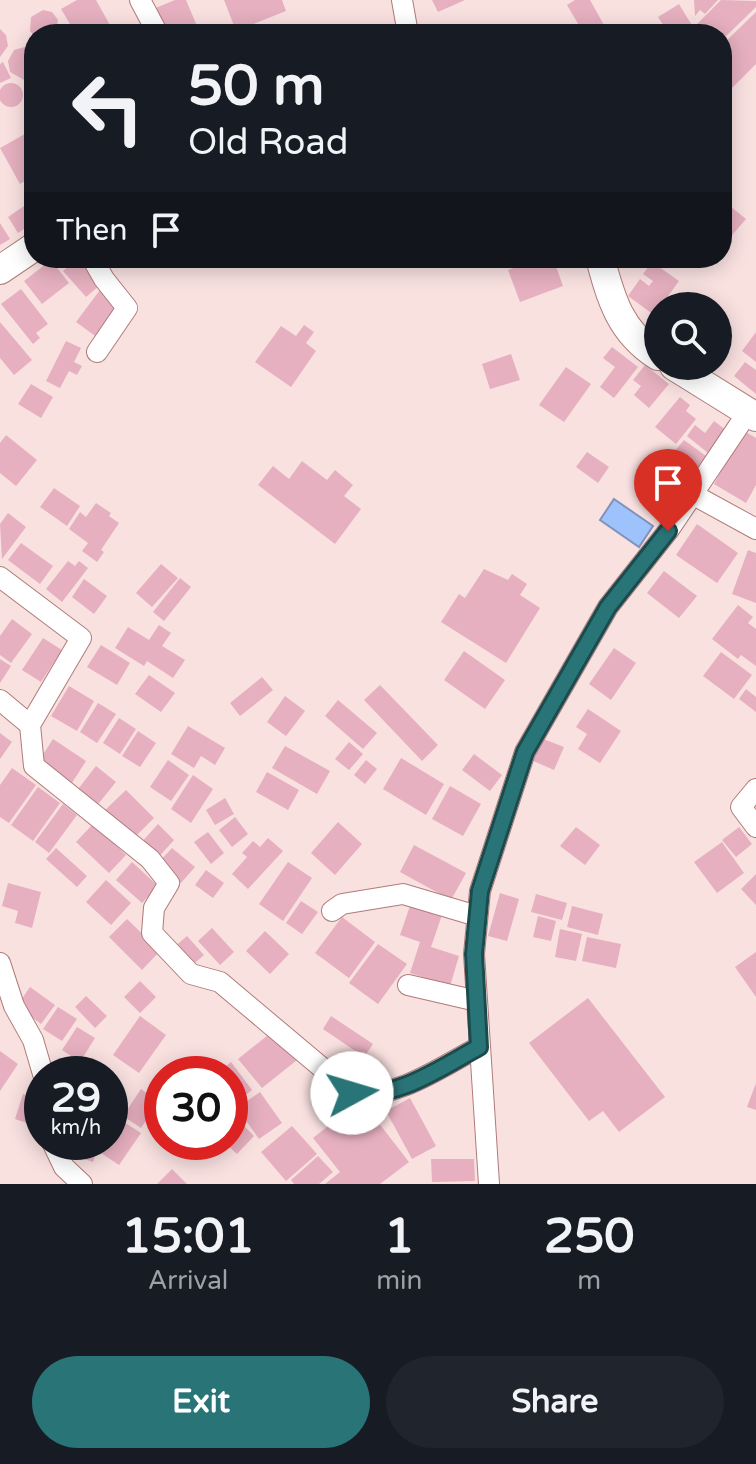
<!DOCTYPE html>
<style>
:root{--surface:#171b24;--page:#20242c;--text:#f1f3f6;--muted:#9ea1a6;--accent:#297477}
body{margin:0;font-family:"Varela Round",sans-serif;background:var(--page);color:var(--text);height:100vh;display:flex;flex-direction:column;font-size:30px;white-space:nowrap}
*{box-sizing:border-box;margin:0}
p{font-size:26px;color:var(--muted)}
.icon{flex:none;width:44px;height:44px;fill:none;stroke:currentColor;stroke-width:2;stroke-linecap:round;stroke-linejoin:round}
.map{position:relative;height:1184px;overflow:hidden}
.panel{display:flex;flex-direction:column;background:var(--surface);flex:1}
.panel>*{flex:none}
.hud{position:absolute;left:24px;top:24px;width:708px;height:244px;border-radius:32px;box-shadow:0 4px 20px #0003;background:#171b24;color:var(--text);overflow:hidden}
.controls{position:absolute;left:644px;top:292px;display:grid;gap:16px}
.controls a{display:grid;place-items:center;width:88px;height:88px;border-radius:50%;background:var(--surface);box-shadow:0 4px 20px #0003;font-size:40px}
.speed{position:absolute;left:24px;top:1056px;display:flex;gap:16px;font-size:40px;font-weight:700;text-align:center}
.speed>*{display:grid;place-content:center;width:104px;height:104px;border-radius:50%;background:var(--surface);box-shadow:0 4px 20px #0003;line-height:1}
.speed small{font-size:20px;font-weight:400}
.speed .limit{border:12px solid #d22;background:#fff;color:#111}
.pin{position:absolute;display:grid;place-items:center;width:68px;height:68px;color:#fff;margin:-82px -34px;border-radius:50% 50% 50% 0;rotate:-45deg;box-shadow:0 0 8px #0007}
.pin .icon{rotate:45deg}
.me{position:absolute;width:88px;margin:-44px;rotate:84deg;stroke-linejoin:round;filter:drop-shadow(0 0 6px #0008)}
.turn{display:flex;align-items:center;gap:28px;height:168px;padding:0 32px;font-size:36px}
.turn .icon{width:104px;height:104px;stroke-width:2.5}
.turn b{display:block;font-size:56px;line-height:68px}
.then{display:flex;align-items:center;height:76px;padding:0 32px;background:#0003;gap:16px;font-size:30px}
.eta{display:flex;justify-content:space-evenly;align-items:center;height:136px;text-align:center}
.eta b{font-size:48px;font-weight:700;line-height:56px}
.action{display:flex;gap:16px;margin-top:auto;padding:16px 32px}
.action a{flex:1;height:92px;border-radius:48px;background:var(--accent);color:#fff;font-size:32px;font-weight:700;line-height:92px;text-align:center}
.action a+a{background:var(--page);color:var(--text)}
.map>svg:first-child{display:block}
.water{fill:#9ec2fb;stroke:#8093bb;stroke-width:2}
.building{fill:#e6b0c0}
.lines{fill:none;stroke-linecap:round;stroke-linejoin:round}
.street-casing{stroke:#af7b7a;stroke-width:22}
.secondary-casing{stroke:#af7b7a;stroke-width:30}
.street{stroke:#fff;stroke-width:20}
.secondary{stroke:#fff;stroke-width:28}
.route-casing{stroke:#1b4b4d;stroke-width:20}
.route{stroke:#297477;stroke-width:14}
</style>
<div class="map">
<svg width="756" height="1184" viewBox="0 0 756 1184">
<rect width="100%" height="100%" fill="#f9e1e0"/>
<path class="water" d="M614,499l39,27 -14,21 -39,-27z"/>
<path class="building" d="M77,0h19l19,34h-39l-15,-25z
M175,0h11l11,26 -20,8h-14l-10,-25z
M224,0h58l4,11 -50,20z
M432,0h33l-27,12z
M575,0h15l19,34h-25l-17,-29z
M694,0h24l-13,14 -5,-4 -5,6z
M721,0l35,1v6l-34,33v-6h-20l-7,-8z
M679,4l9,15 10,15h-29l-11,-17z
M43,10l9,2 6,8 -3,14h-22l-3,-3 1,-14z
M756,12v52l-34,34v-53z
M0,29l6,6 2,11 -8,11z
M28,46l6,3v28l-10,3 -14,-8 -2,-11 6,-11z
M3,62l8,16 -11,5v-19z
M-1 95a12 12 0 1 1 24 0a12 12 0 1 1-24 0Z
M25,134l9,16v26l-14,8 -20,-36z
M27,204l7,11v7l-16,11 -10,-16z
M730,206l16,13 -19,22 -5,-4v-5l5,-7 -5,-4v-5z
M0,223l10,16 -10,6z
M541,258h12l10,28 -43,16 -12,-32z
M78,259l22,26 -14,12 -23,-26z
M51,260l18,23 -27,21 -18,-23z
M652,262l27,19 -18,25h-3l-4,9 -26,-19 12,-17 9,7 4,-5 -10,-7z
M21,289l27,35 -12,9 4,5 -7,6 -32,-40z
M100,290l22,16 -24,32 -22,-16z
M0,322l32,38 -18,15 -14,-17z
M304,325l10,7 -8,11 10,8 -25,36 -36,-25 26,-36 15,10z
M756,332v30l-14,-11z
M66,341l15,7 -7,14 8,4 -5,9 -8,-4 -9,17 -14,-7z
M612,347l26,20 -24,31 -14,-11 15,-20 -12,-9z
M511,354l9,26 -30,9 -8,-25z
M745,362l11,8v24l-22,-18z
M645,365l24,19 -20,24 -15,-13 7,-9 -8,-6z
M566,367l25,17 -27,38 -25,-17z
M31,384l22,13 -12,21 -23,-14z
M680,397l10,8 -4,6 10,8 -20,25 -21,-17z
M714,421l12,9 -18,23 -21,-17 8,-11 10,8z
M744,431l12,7v47l-10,18 -32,-19z
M6,435l31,25 -21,26 -16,-13v-30z
M684,440l22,16 -10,13 -22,-17z
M587,452l22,15 -11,16 -22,-16z
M665,455l25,18 -10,14 -25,-18z
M302,461l25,19 8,-10 18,15 -9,11 17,13 -26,35 -77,-59 15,-19 16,13z
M54,488l26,18 -13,20 -27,-19z
M96,503l15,10 -2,3 10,7 -18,27 3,2 -7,10 -15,-11 6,-8 -19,-14 11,-17 6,5z
M8,513l18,14 -24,32 -2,-35z
M697,524l41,29 -21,30 -41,-28z
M21,543l32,23 -13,18 -32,-24z
M748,550l8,3v50l-24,-9z
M68,561l7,5 4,-5 9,7 -26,34 -16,-13z
M161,564l17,14 -26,29 -16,-14z
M484,569l24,11 4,-6 15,10 -7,11 20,13 -34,55 -65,-41 18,-28 6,4z
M664,571l33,25 -18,22 -32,-25z
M180,578l11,9 -27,34 -11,-9z
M84,579l23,17 -13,18 -22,-17z
M738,605l15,12 -5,6 8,6v37l-15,-11 -3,4 -26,-20z
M12,619l20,15 -21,29 -11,-8v-19z
M159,625l12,8 -9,13 23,14 -12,18 -26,-17 -3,5 -29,-18 13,-21 21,13z
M43,638l19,12 -21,32 -19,-12z
M101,645l29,18 -13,22 -30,-18z
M614,648l22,15 -25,37 -22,-16z
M464,651l41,29 -20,29 -41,-29z
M721,652l31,23 -18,24 -31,-23z
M0,659l11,7 -11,17z
M149,675l26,18 -14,19 -26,-18z
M262,677l11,13 -33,26 -10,-13z
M380,685l58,60 -16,16 -58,-61z
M69,686l25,15 -17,30 -26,-15z
M746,689l10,8v15l-17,-13z
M285,696l20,15 -19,25 -19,-14z
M338,700l39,33 -14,16 -38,-33z
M98,703l18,11 -19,29 -17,-11z
M588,709l33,22 -21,32 -22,-14 9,-15 -11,-7z
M119,718l17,11 -16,25 -17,-11z
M188,726l37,22 -10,17 -14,-9 -7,12 -23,-14z
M138,731l18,12 -16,24 -18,-11z
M0,733l12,9 -12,17z
M541,738l23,9 -10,23 -23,-10z
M53,739l33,22 -16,25 -33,-22z
M349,742l14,12 -14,16 -14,-11z
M285,746l45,25 -13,23 -45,-26z
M474,754l28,21 -12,16 -28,-21z
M401,758l43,26 -18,31 -43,-26z
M168,760l21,15 -18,26 -21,-14z
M366,760l11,9 -12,15 -11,-9z
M96,766l20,16 -21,26 -20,-15z
M12,768l24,17 -27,38 -9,-6v-32z
M267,772l32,18 -11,20 -32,-18z
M193,775l20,14 -22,34 -20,-14z
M450,786l31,18 -18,32 -31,-17z
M38,787l22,16 -27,38 -22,-16z
M126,790l28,28 -22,22 -29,-28z
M225,798l9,16 -19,11 -9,-15z
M63,804l14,11 -28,38 -14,-11z
M235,817l13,17 -16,13 -13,-17z
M338,822l24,22 -27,31 -24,-22z
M93,824l33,31 -17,18 -33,-31z
M158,824l16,16 -18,20 -17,-15z
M576,827l24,18 -15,20 -25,-19z
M739,827l13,17 -16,13 -14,-17z
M208,832l16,21 -13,11 -17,-22z
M268,838l15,13 -35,38 -16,-15 15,-17 -5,-4 11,-12 7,6z
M722,842l22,31 -27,20 -23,-31z
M414,845l52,28 -15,27 -51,-28z
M56,848l31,28 -10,11 -31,-28z
M172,848l23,19 -14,16 -23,-20z
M132,862l26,24 -16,17 -26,-23z
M288,862l24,16 -29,43 -24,-17z
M206,870l18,13 -11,15 -18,-13z
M756,874v31l-15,-16z
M106,880l25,23 -20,22 -25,-23z
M8,883l33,9 -9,36 -17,-5 3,-12 -16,-5z
M500,893l19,6 -12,42 -19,-5z
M536,894l31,9 -5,17 -31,-8z
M412,900l31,12 -12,35 28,9 -9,30 -40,-13 10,-31 -20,-7z
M301,901l17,11 -16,22 -16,-11z
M572,906l31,8 -5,21 -31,-8z
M538,916l18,5 -5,20 -18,-4z
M342,917l33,25 -26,36 -34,-25z
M127,919l33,32 -18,19 -33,-33z
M212,928l22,24 -14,13 -22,-24z
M560,929l22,5 -6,27 -21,-4z
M265,931l24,23 -19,20 -24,-23z
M187,936l17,19 -14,12 -17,-19z
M587,937l34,7 -5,24 -34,-7z
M378,944l29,20 -29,40 -29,-21z
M756,952v45l-21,-30z
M140,981l16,16 -16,16 -16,-16z
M30,987l25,18 -14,19 -24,-18z
M86,996l21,20 -12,12 -20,-21z
M588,998l77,99 -46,35 -16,-21 -14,10 -60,-78z
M58,1007l19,12 -15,22 -19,-12z
M140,1016l26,19 -27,38 -26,-18z
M331,1016l42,28 -9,13 -41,-28z
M77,1027l18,11 -15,24 -18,-12z
M273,1031l24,29 -35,28 -24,-29z
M0,1051l18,13 -18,27z
M174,1061l18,13h-28z
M231,1062l21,28 -22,17v-33h-14z
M756,1083v27l-9,-3z
M141,1089l18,13 -18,26 -18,-12z
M260,1092l22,31 -23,16 -22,-31z
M23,1094l19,6 -3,27 -24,-8z
M410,1098l26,48 -24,13 -26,-48z
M361,1100l48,62 -29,22h-55l15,-12 -27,-34z
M233,1115l21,21 -17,18 -13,-12h6v-24z
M119,1119l22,14 -22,32 -21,-14 6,-9h6v-9z
M292,1126l25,28 -31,27 -25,-29z
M62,1142h38l-7,20 -34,-12z
M318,1156l15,16 -14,12h-25l-3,-4z
M431,1159h43l1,22 -43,1z
M172,1169l15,15h-30z"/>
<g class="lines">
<g class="street-casing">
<path id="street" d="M140,0l18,34
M402,0l6,34
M92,258l12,21 23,29 -30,44
M692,494l64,35
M0,577l81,61 -51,87 4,41 116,93 19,24 -15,25 -2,25 39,41 29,8 132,111c44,7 89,-26 127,-46
M0,700l30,25
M756,789l-15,18 15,20
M332,911l10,-7 61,-10 74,22
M0,963l14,43 19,34 10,34
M408,985l69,16
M52,1142l12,25 18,17
M489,1184l-15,-230 6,-63 45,-139 83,-145 60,-76 80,-119"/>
</g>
<g class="secondary-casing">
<path id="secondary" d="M600,258c11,41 20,74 58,98
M0,270l34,-23
M674,366l82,51"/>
</g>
<use href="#street" class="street"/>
<use href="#secondary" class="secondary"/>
</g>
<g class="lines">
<g class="route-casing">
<path id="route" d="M352,1093c44,7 90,-26 127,-46l-5,-93 6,-63 45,-139 83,-145 60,-76"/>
</g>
<use href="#route" class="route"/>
</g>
</svg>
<div class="controls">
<a><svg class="icon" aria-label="search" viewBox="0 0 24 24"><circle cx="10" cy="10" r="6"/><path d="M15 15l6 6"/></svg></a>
</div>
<div class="speed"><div>29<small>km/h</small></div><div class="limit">30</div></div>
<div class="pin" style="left:668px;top:531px;background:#d93025"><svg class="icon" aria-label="arrive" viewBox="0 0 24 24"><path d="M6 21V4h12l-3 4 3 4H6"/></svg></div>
<svg class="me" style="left:352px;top:1093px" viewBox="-20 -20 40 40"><circle r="19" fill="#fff"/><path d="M0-13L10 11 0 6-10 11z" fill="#297477"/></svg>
<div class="hud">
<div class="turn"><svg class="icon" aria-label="left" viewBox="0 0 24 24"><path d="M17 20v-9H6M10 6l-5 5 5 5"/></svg><div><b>50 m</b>Old Road</div></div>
<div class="then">Then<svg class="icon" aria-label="arrive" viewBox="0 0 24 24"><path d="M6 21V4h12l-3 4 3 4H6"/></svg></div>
</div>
</div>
<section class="panel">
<div class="eta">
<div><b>15:01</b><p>Arrival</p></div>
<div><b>1</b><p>min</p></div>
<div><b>250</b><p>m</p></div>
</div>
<div class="action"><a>Exit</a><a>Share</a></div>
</section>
